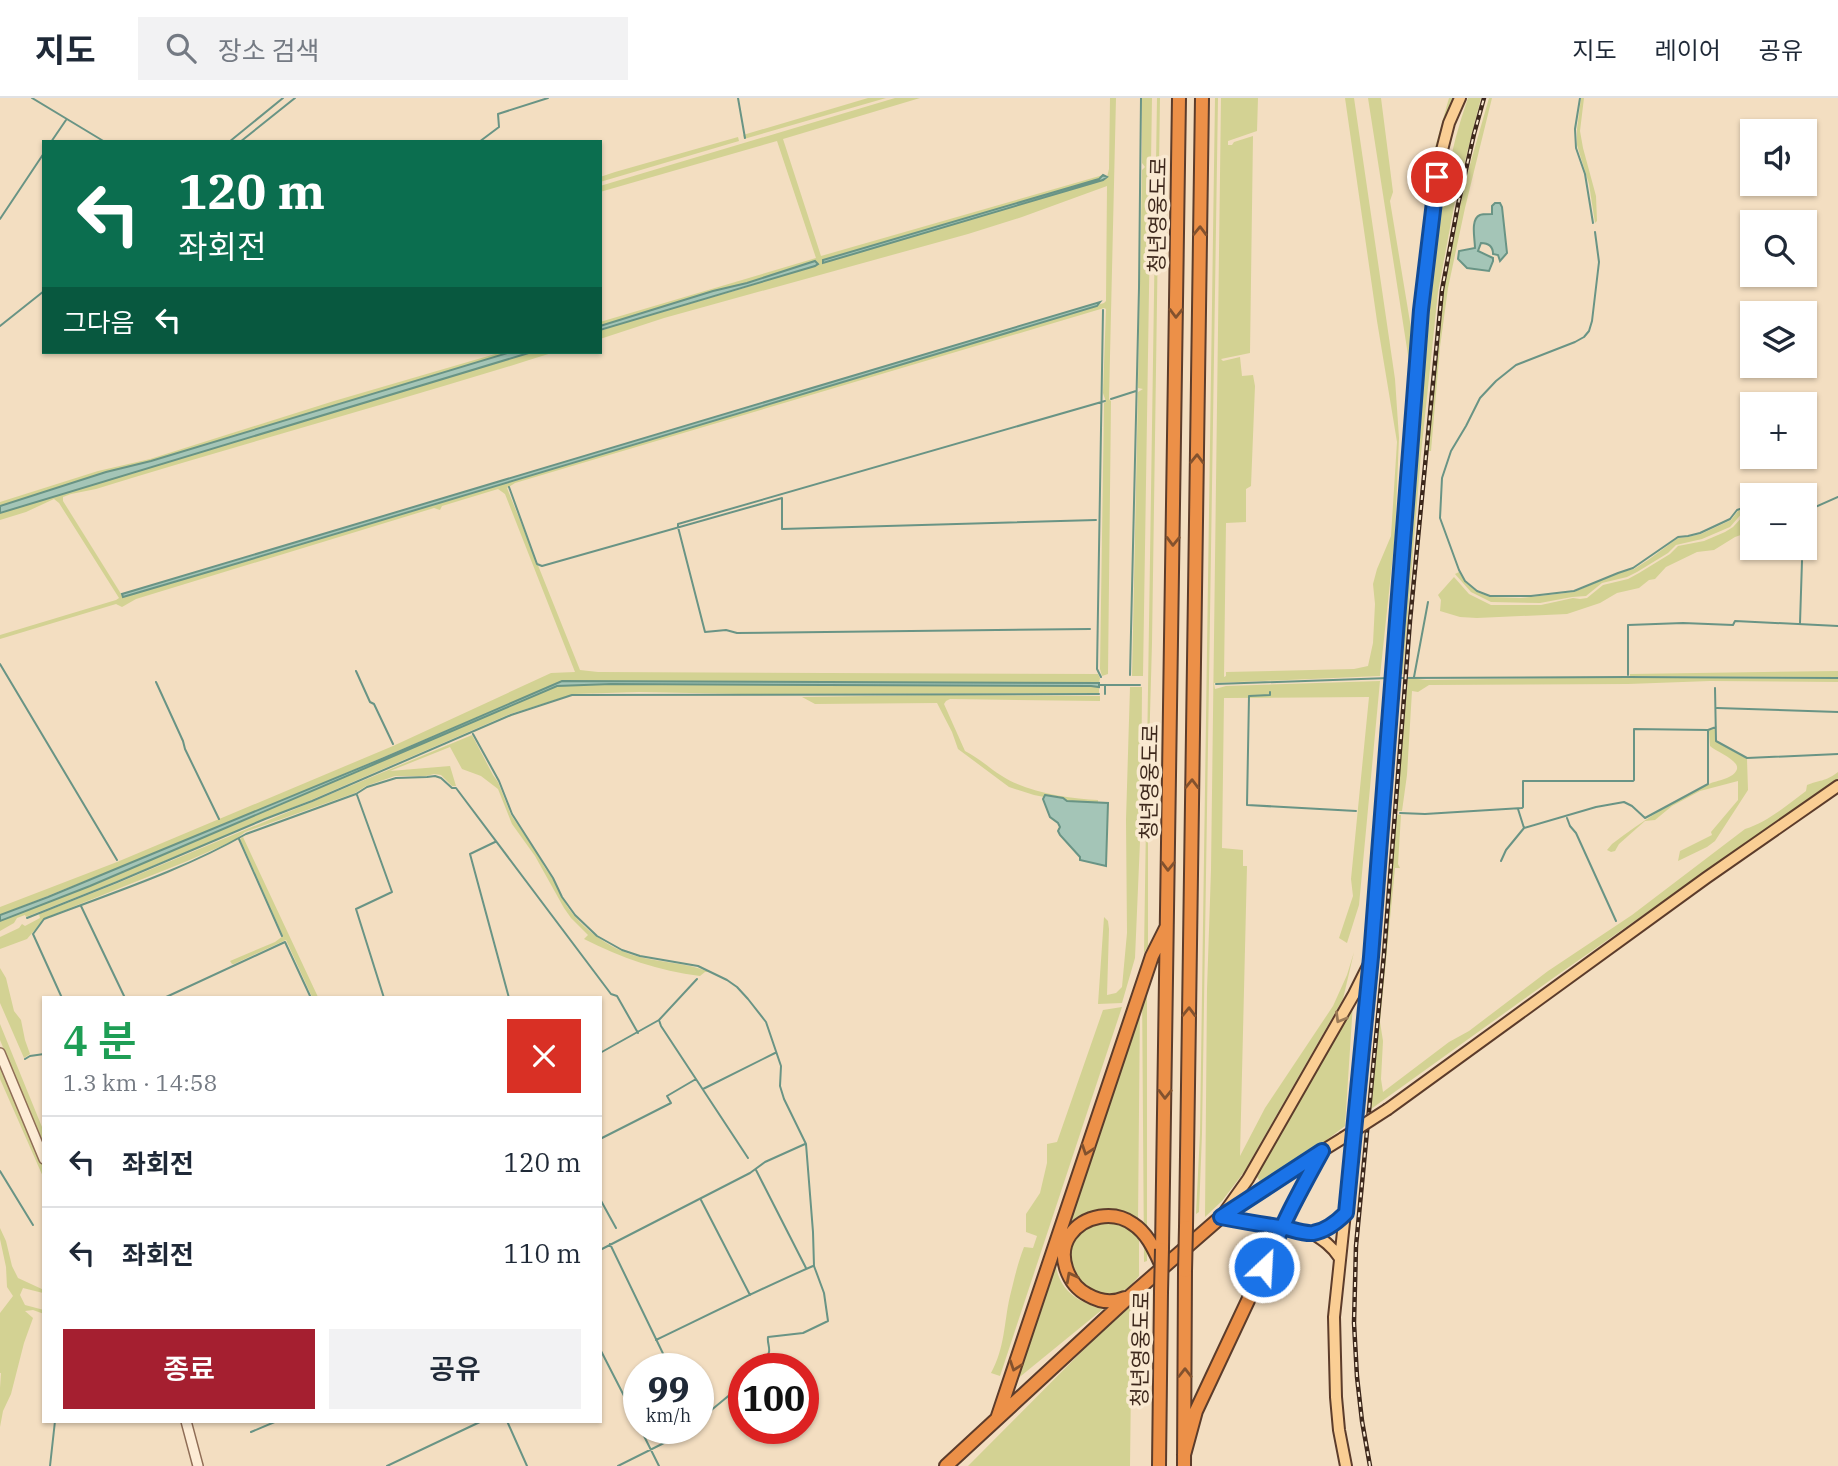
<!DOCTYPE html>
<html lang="ko">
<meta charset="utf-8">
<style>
:root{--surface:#fff;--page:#f2f2f3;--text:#1f2937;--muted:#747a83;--line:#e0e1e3;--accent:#a51f30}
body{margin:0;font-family:"IBM Plex Serif","Noto Sans KR",serif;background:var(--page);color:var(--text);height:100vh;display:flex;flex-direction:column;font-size:26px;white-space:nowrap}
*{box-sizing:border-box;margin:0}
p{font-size:23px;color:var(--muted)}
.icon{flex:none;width:38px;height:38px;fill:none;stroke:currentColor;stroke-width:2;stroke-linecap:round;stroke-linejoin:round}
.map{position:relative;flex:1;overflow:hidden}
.side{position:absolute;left:42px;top:898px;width:560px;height:427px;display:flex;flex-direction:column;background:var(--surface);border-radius:0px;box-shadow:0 2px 5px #0004}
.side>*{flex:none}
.top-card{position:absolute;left:42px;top:42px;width:560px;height:214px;border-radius:0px;box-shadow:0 2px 5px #0004;background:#0b6e4f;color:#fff;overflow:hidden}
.tools{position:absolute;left:1740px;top:21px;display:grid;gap:14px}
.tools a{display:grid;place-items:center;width:77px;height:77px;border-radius:0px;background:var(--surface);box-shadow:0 2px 5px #0004;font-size:35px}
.speed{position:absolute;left:623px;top:1255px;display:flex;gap:14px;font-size:35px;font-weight:700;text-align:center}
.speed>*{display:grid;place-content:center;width:91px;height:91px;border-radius:50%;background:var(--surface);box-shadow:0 2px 5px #0004;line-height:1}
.speed small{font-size:18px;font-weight:400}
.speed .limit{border:10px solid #d22;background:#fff;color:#111}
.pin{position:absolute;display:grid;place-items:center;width:60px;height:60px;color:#fff;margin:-30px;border:4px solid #fff;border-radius:50%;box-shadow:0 2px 7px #0007}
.me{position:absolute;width:77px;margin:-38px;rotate:25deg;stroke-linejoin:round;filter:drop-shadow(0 0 5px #0008)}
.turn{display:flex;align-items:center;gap:24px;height:147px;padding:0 21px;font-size:32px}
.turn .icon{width:91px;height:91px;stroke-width:2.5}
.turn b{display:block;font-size:49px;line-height:60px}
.then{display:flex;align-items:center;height:66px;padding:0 21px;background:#0003;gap:14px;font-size:26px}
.round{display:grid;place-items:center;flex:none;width:74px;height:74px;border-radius:0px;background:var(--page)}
.overview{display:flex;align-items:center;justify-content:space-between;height:119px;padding:0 21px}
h1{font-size:42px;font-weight:600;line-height:52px;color:#1e9e55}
.button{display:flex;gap:14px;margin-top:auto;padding:14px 21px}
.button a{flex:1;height:80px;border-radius:0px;background:var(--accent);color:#fff;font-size:28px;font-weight:600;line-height:80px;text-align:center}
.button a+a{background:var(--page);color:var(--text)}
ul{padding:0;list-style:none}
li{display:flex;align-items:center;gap:21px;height:91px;padding:0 21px;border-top:2px solid var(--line)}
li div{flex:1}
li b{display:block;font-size:26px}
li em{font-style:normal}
header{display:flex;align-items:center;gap:42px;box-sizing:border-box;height:98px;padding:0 35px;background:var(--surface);border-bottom:2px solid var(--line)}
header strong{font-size:33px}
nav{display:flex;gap:38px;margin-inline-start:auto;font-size:24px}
.search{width:490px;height:63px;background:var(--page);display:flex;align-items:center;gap:18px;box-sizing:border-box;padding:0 24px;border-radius:0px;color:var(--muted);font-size:26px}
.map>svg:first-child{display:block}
.green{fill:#d3d293}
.water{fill:#a4c5b7;stroke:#699485;stroke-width:2}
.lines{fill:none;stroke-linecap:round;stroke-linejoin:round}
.stream{stroke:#699485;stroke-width:2}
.minor-casing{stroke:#8f6d56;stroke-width:12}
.major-casing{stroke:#5c3c2b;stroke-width:14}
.highway-casing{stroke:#5c3c2b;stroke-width:16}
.minor{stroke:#fdecd5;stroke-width:9}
.major{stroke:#face94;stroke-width:10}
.highway{stroke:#ec9048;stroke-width:12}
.rail-casing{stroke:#3d281c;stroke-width:4.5}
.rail{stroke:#f9e9d1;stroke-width:2;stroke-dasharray:5;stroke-linecap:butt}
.major-bridge-casing{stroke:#5c3c2b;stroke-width:14;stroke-linecap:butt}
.highway-bridge-casing{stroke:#5c3c2b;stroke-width:16;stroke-linecap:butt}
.major-bridge{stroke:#face94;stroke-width:10}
.highway-bridge{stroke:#ec9048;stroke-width:12}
.oneway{stroke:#83522e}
.oneway2{stroke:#9c7b58}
.route-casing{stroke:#114b97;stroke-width:18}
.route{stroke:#1a73e8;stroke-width:12}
.labels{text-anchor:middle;stroke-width:7;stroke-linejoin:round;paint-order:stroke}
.street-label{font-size:21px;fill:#3d281c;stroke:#f9e9d1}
</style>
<header>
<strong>지도</strong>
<div class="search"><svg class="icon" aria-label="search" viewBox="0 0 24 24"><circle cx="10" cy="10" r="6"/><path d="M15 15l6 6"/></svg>장소 검색</div>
<nav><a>지도</a><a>레이어</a><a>공유</a></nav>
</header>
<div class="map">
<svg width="1838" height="1368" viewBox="0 0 1838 1368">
<rect width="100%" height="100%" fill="#f3dec1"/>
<path class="green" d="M868,0h18l-142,41 -1,-4z
M895,0h25l-137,41 38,117 282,-81 -4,4 -276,81 1,3 279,-83 4,-3 2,-8 1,-71h6l-7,301 2,2 -3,273 -6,2 -2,-7 4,-266 2,-1 -3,-9 3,-84 -2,-1 -589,175 -8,5 73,182 18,2 500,2 2,4 -1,5 -537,-2 -345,147 -217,87v-8l117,-45 276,-116 158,-73 24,-1 -70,-178 -7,-5 -56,17 -2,4 -6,-2 -298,91 -14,8 -6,-3 -116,35v-4l116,-35 3,-2 -60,-95 -5,-4 -28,13 -26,8v-7l507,-154 25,-7h23c-152,48 -306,90 -459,137l-25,5 -8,3v4l60,96 981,-294 2,-2 1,-115 -85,31 -54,17 -304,84 -64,21v-9l144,-42 74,-25 -3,-2 -68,22 -34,8 -113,35v-4l216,-64 -39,-117 -177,51v-6z
M1142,0h10l-9,578h-11l6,-284 5,-3 -5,-1v-4l4,-214 3,-3 -3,-4z
M1157,0h3l-8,545 -4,143v160l-4,7z
M1215,0h3l-16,1036 -3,78 -3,2 4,-81z
M1221,0h37l-1,33 -29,10v4h4l2,-3 19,-6 -3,217 -29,6 2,2 17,-4 2,19 11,-1 2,11 -4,100 -5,3v33l-20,1 -2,154 2,-1v-4l128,-3 14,-3 5,-23 2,-39 -2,-20 4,-15 14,-33 6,-94 -20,-121 -32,-223h9l41,281 4,59 -4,98 -15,140 -166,7 1,6 11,-3 154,-5 -21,224 -12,38 -8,-5 14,-42 -2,-17 18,-182 -145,1 -2,150 21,2v16h4l-7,290 25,-48 68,-102 14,-31 7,-23 -11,47 -99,173 -22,29 -17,16 2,-228 4,-119z
M1368,0h13l12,94 -3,9 22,133 17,-165 20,-71h4l-6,21 -34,242 -3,7z
M1468,0h13l-26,103 -17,91 -17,162 -18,220h-4c11,-115 18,-230 29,-345 8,-80 13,-155 40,-231z
M1489,0h3l-27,110 -17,80 -8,59 -9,104h-3l16,-162 21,-107z
M1581,0h3l-4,33 3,17 13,48 1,25 -2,2 -6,-39 -12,-39v-16z
M738,39l1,4 -139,41v-5l15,-5z
M502,254h9l-360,109 -45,11 -106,34v-4l98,-31 52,-12 184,-58z
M1752,408v3l-8,2 -14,16 -28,12 -26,6 -8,8 -31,19 -10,5 -25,6 -16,13 -14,1 -32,6 -49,-1 -20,-10 -16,-18 4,-2 6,10 12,10 13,5 31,1 53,-6 44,-19 16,-4 14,-9 30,-22 10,-1 13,-3 30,-14 7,-9z
M1752,414v19l-17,6 -21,13 -17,2 -31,15 -11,12 -6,1 -10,8 -22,5 -17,10 -33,11 -90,4 -17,-1 -20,-6 1,-11 -3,-5 16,-18 15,17 22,11h50l32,-7 7,1 7,-1 16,-13 25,-6 11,-6 31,-19 8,-8 26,-5 21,-9 8,-5 13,-14z
M1838,573v6l-208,-1v-2z
M1629,579l209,2v3l-128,-1 -82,3 -199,1 -11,7 -6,-1 -5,84 -5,36h-6l12,-133 18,2z
M574,586l518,2 7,1v6l-357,1 -103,-2 -65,2 -64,20 -199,86 -194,81 -91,36 -1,-2 -8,3 -3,5 -14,8v-10l90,-35 272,-116 184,-80 11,-4z
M1130,589h12l-1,131 -6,140 -13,45 -24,1 6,-87 4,4 1,8 -2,66 9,-2 6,-6 5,-54 -1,-113z
M933,597l167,1v5l-150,-2 -4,2 -2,3 21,47c14,7 24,17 37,25 24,16 68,23 96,24v2l-32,-1 -3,-3 -14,-3 -5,2 -10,-2 -25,-8 -51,-38 -6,-17 -15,-29 -122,1 -13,-7z
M1715,631v12l32,18 1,31 -33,51 -8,6 -29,14 2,-10 32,-16 -1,-3 27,-32v-19l-38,10 -28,15 -17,14 -10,1 -26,23 -4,7 -4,1 -4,-2 5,-6c30,-23 62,-44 97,-60 8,-4 25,-5 28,-15 2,-9 -20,-17 -27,-23l-1,-16z
M472,637l21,40 5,7 13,33 30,44c2,8 7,12 11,19 6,9 9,19 15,28 16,24 42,42 69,50 24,7 50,6 73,16h-4l-5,4c-41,-5 -79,-18 -116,-37l4,-4 -17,-17 -7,-10 -29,-52 -23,-32 -14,-35 -17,-13 -19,-7 -12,-22 -60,24 60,-5 6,20h-4l-11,-11 -7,-1 -8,2h-31l-29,10 -11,7 -110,39 -12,9 -48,21 -140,56 -18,21 -27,10v-12l19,-9 3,-4 3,2 15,-8 -1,-4 79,-31z
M1838,674v7l-282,197 -185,133 25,-295 5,1 -3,49 2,4h-5l-15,154 3,19 -2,38 2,13 66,-50 20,-11 79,-60 84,-56 113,-86c23,-7 42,-24 61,-38l1,-6c12,-5 18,-3 31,-13z
M243,739l75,160h-6l-26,-57 -52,24h-2l-2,-3 45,-19 8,-6 -43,-97z
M0,870l6,10 8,33 7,9 4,20 5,14 -6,4 -24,-55z
M1147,881v282l-3,1 -2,-278z
M1140,901l-2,224c-31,-14 -43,-22 -71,4z
M1353,905l-8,123 -25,19 -60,36 -3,-4 1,-8z
M1122,909l-122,369 -9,-3c14,-25 13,-51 19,-77 4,-16 8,-34 14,-49l9,1 4,-12 -11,-4v-18l14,-21 7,-30v-19l10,-2 46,-132z
M0,926l44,108v15l-44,-107z
M0,960l44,106v15l-44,-100z
M1110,1122l21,10 8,10v36c-22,27 -36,21 -62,9l-10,-36 16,-24z
M0,1130l6,13 6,25 6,12 26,12v6l-1,-3 -20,-5 -3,7 5,10 19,5v4l-11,-4 -8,1 8,7 -9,25 -13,51 -8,17 -3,16v-39l1,-15h-1v-60l13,-17 -6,-9 -1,-20 -6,-28z
M1055,1158c1,31 18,45 48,53l-87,71z
M1132,1203l-2,165h-162z"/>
<path class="water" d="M1103,77l4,2 -4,3 -280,83v-3l276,-81z
M1495,105h5l2,4 5,46 -7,8 -2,-6 -5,-1c0,-8 -5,-11 -12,-11l-3,8 15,7v3l-4,10 -22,-3 -9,-9 1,-8 16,-3c0,-9 -5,-29 5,-33 1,-1 10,-1 12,-1v-8z
M815,163l3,3 -3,2 -215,64v-4l113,-35 34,-8z
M1100,204l-3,4 -872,261 -102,30 -1,-3z
M511,254h21l-532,161v-7l106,-34 45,-11z
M562,583l537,2v4l-8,-1 -480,-2 -54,2 -467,200 -90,35v-6l48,-18 336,-139z
M1045,697l18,3 4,3 41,2 -2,63 -26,-6v-3l-20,-22 -2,-4 2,-4 -2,-4 -8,-6 -7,-18z"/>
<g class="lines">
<path class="stream" d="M32,0l73,44
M738,0l7,40
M1580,0l-5,31 1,19 9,26 8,49
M51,44l15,-22
M229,44l54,-44
M240,44l55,-44
M479,44l20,-15 -1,-13 50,-16
M0,121l44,-66
M1595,134l4,30 -7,59 -3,10 -5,6 -9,5 -59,23 -20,16 -16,17 -14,28 -15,25 -9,27 -2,40 19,52 6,11 12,10 13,5h41l43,-5 44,-18 15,-5 45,-31 10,-1 12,-3 30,-14 7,-9 15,-5
M0,228l44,-35
M1111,301l25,-8
M509,389l28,77 5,2 240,-68v31l314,-9
M1804,414l34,-15
M1800,525l2,-62
M1090,531l-353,4 -11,-3 -21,2 -27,-105v-3l427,-123
M0,566l117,196
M356,573l14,31 4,2 19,40
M1130,577l9,-387 2,-190
M1628,577v-50l55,-2 50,2 2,-4 103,5
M1101,579l-4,-8 6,-359
M1414,579l14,-75
M1398,580l230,-1 210,1
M156,584l27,59 2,8 34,70
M1216,586l173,-6
M1099,587h41
M1105,588v8
M1715,590l1,53 31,17 91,-4
M1270,594v3l-21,1 -2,109 109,6
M1717,610l121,4
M473,636l26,47 13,33 41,64 9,19 13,18 22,21 25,14 18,6 58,10 29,14 10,7 11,12 18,23 15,44 -1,20 4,13 22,45 7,88 1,34 10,27 4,28 -25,12 -35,4c-1,5 2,10 1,15 -1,6 -9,12 -13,16
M357,697l35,97 -36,17 28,89
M1518,711l6,19 72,-21 28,-5 8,4 13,12 63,-34v-53
M1400,715l25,1 97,-6 1,-1v-26h110l1,-1v-51l74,1 8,-3
M1567,720l3,8 6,7 40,88
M239,741l43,97
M495,744l-25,12 39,144
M1501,763l5,-11 18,-22
M81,808l44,92
M27,820l90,-36 148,-63 47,-18 199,-86 61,-20 527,-1
M62,900l-29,-64 11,-15c68,-26 139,-49 202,-85l110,-40 11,-7 29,-9 31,-1 8,-1 6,2 11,10h4l155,206 6,2 21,37
M164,900l121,-56 26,56
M659,922l2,6 87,132
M600,955l59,-33 38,-41
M25,961l5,-3 14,-2
M703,991l72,-36
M600,1041l71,-36 -4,-7 29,-17
M756,1072l50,98
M0,1073l33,54
M600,1101l16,29
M701,1102l49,95
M610,1146l60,124
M600,1152l150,-77 15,-11 40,-18
M656,1242c52,-25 104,-51 157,-74
M600,1251l39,76
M698,1310l11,4 35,-29
M507,1323l20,45
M640,1330l19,38
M251,1334l26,-11
M50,1368l5,-45
M387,1368l95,-45
M618,1368l72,-36 -1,-2"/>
<g class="minor-casing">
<path id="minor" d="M0,955l44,106
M186,1323l12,45"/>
</g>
<g class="major-casing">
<path id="major" d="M1388,1011l318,-231 132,-92
M1322,1053l21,-13
M1312,1135c14,-4 23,-9 33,-19
M1339,1159c-7,-11 -16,-17 -27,-24l-91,-16 27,-38 106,-185 14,-28
M1346,1368l-7,-36 -3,-33 -2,-80 38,-360 49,-647 16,-133 5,-27 7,-27 11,-25"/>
</g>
<g class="highway-casing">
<path id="highway" d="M1290,1113l30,-57
M1186,1129l16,-1129
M1162,1151l17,-1151
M1125,1200c-12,5 -25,4 -37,-3 -20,-10 -32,-40 -18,-60 14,-20 44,-25 63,-11 14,9 21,25 28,40
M997,1321l155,-463 14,-28
M1184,1357l12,-44 79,-168
M946,1368l183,-169 92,-80 101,-66
M1159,1368l2,-174
M1184,1368l1,-195"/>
</g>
<use href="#minor" class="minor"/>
<use href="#major" class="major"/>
<use href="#highway" class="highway"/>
<g class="rail-casing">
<path id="rail" d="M1370,1368l-8,-45 -5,-44 -3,-54 2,-77 28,-292 26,-333 32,-331 16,-85 16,-71 10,-36"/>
</g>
<use href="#rail" class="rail"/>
<g class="major-bridge-casing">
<path id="major-bridge" d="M1343,1040l45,-29"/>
</g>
<g class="highway-bridge-casing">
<path id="highway-bridge" d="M1275,1145l15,-32
M1185,1173l1,-44
M1161,1194l1,-43"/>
</g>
<use href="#major-bridge" class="major-bridge"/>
<use href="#highway-bridge" class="highway-bridge"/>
</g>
<defs><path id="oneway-chevron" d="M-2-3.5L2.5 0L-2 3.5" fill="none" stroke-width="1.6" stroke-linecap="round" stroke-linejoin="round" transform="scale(1.75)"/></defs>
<g class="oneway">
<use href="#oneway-chevron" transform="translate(1200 133) rotate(-89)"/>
<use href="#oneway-chevron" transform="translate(1176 215) rotate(91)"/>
<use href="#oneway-chevron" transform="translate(1197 361) rotate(-89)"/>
<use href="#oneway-chevron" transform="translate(1173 443) rotate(91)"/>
<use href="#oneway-chevron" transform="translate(1192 686) rotate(-89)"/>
<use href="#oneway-chevron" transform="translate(1168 768) rotate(91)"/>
<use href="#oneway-chevron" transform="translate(1189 914) rotate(-89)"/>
<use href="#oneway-chevron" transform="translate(1165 996) rotate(91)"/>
<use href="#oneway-chevron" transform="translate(1087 1052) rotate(109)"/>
<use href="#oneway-chevron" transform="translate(1071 1179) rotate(-118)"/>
<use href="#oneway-chevron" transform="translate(1015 1268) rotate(109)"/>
<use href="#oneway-chevron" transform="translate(1185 1275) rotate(-90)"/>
</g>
<use class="oneway2" href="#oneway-chevron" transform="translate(1340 920) rotate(120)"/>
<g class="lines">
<g class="route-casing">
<path id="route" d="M1264,1169c9,-18 17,-38 26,-56 10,-20 21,-40 32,-60l-101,66c21,4 43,8 65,11 8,2 19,6 27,5 13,-2 24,-11 33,-20l25,-256 50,-647 16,-133"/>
</g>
<use href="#route" class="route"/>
</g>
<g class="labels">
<g class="street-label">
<text transform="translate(1158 117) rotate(-89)" y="7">청년영웅도로</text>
<text transform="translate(1150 684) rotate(-89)" y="7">청년영웅도로</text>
<text transform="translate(1141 1251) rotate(-89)" y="7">청년영웅도로</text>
</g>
</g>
</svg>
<div class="tools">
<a><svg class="icon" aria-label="sound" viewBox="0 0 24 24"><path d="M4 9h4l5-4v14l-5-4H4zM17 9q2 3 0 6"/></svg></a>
<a><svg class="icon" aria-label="search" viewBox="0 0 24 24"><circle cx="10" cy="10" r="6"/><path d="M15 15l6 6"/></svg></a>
<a><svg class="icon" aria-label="layers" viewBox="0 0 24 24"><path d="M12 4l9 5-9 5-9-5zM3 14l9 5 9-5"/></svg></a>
<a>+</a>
<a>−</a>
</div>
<div class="speed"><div>99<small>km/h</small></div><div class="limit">100</div></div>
<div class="pin" style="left:1437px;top:79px;background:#d93025"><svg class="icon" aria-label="arrive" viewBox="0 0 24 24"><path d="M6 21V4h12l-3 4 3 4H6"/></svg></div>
<svg class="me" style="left:1264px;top:1169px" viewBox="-20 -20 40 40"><circle r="17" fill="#1a73e8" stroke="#fff" stroke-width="3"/><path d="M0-11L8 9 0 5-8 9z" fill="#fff"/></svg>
<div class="top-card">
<div class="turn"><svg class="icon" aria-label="left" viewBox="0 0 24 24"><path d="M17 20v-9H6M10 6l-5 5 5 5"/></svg><div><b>120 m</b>좌회전</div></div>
<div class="then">그다음<svg class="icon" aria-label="left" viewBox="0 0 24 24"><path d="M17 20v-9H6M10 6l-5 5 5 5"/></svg></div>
</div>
<section class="side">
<div class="overview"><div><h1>4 분</h1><p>1.3 km · 14:58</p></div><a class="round" style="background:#d93025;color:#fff"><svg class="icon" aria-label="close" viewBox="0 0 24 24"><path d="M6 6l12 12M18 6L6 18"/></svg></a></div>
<ul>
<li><svg class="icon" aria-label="left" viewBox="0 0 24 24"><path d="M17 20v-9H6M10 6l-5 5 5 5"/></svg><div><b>좌회전</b></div><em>120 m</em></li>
<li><svg class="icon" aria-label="left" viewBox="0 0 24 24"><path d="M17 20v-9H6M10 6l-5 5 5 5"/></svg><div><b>좌회전</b></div><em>110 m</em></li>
</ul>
<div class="button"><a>종료</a><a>공유</a></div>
</section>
</div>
